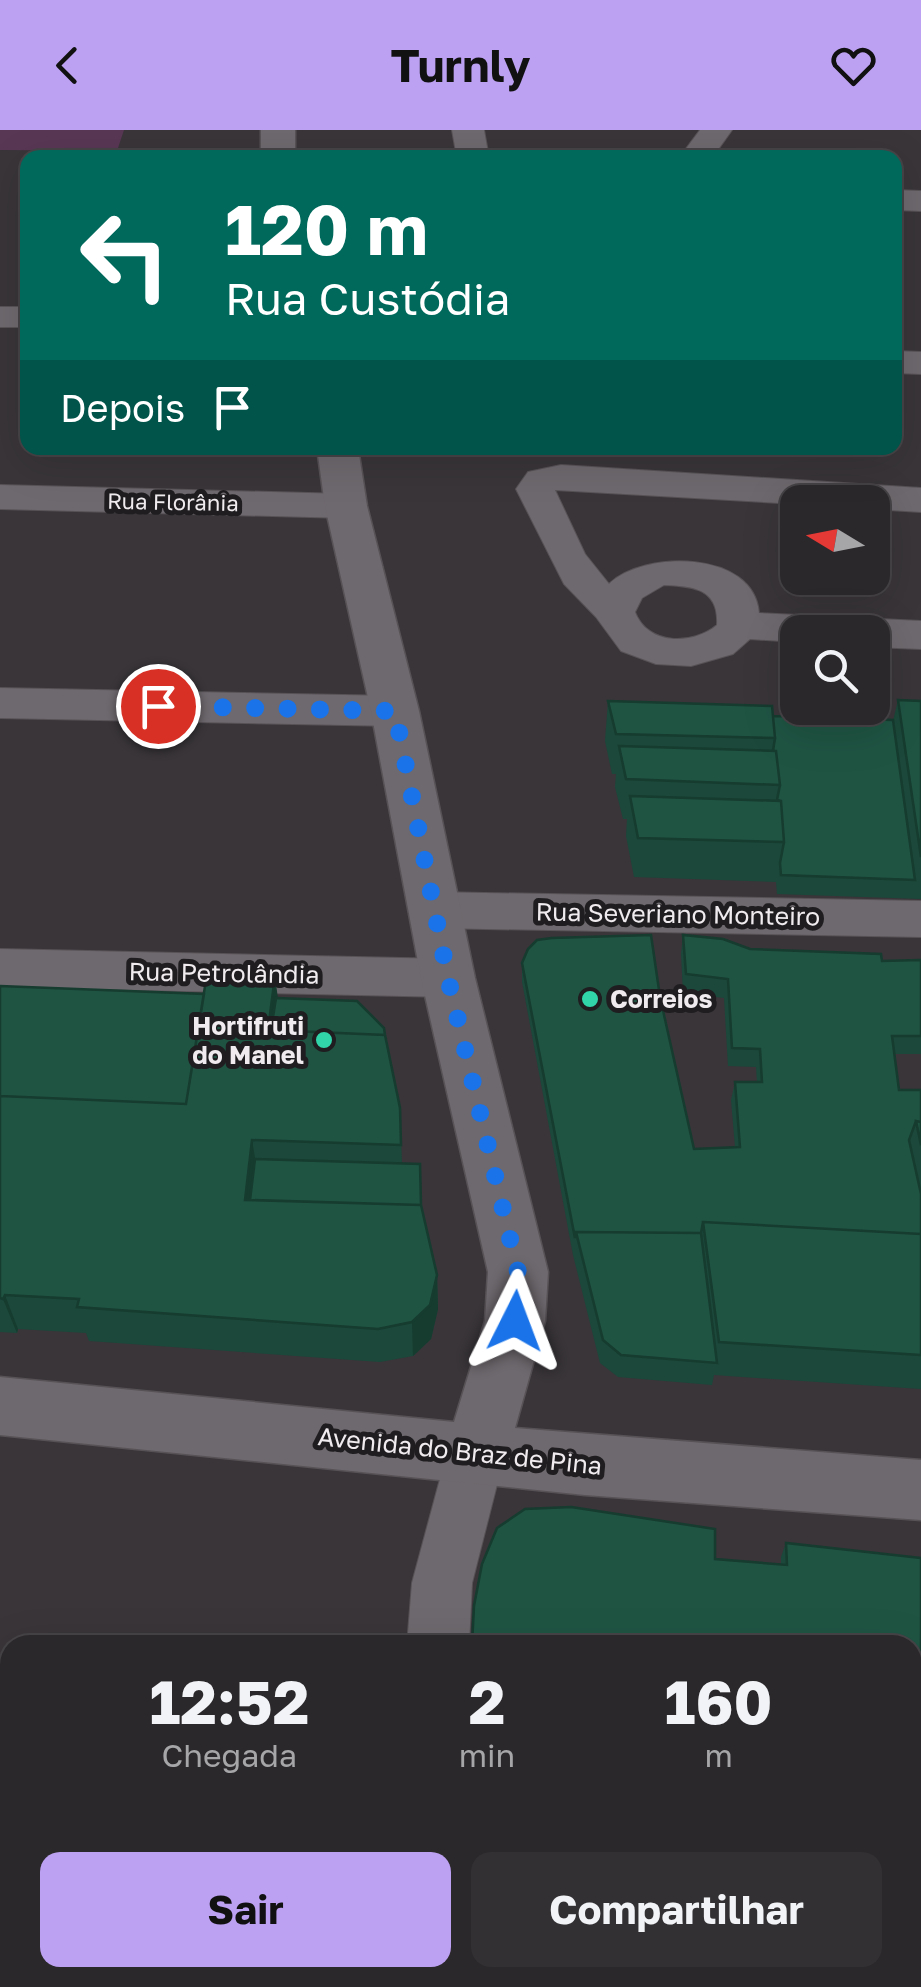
<!DOCTYPE html>
<html lang="pt">
<meta charset="utf-8">
<style>
:root{--surface:#2b282b;--page:#333033;--text:#f1f3f6;--muted:#a6a6a9;--line:#474447;--accent:#bca0f2}
body{margin:0;font-family:"Golos Text",sans-serif;background:var(--page);color:var(--text);height:100vh;display:flex;flex-direction:column;font-size:38px;white-space:nowrap}
*{box-sizing:border-box;margin:0}
p{font-size:32px;color:var(--muted)}
.icon{flex:none;width:55px;height:55px;fill:none;stroke:currentColor;stroke-width:2;stroke-linecap:round;stroke-linejoin:round}
.map{position:relative;flex:1;overflow:hidden}
.details{position:absolute;left:0px;top:1505px;width:922px;height:352px;display:flex;flex-direction:column;background:var(--surface);border-radius:30px 30px 0 0;box-shadow:0 10px 40px #0002,0 0 0 2px var(--line)}
.details>*{flex:none}
.guide{position:absolute;left:20px;top:20px;width:882px;height:305px;border-radius:20px;box-shadow:0 10px 40px #0002,0 0 0 2px var(--line);background:#00695c;color:#fff;overflow:hidden}
.needle{width:65px;rotate:280deg}
.tools{position:absolute;left:780px;top:355px;display:grid;gap:20px}
.tools a{display:grid;place-items:center;width:110px;height:110px;border-radius:20px;background:var(--surface);box-shadow:0 10px 40px #0002,0 0 0 2px var(--line);font-size:50px}
.pin{position:absolute;display:grid;place-items:center;width:85px;height:85px;color:#fff;margin:-42px;border:5px solid #fff;border-radius:50%;box-shadow:0 2px 10px #0007}
.me{position:absolute;width:110px;margin:-55px;rotate:3deg;stroke-linejoin:round;filter:drop-shadow(0 0 8px #0008)}
.turn{display:flex;align-items:center;gap:35px;height:210px;padding:0 40px;font-size:45px}
.turn .icon{width:130px;height:130px;stroke-width:2.5}
.turn b{display:block;font-size:70px;line-height:85px}
.then{display:flex;align-items:center;height:95px;padding:0 40px;background:#0003;gap:20px;font-size:38px}
.eta{display:flex;justify-content:space-evenly;align-items:center;height:170px;text-align:center}
.eta b{font-size:60px;font-weight:700;line-height:70px}
.action{display:flex;gap:20px;margin-top:auto;padding:20px 40px}
.action a{flex:1;height:115px;border-radius:20px;background:var(--accent);color:#111;font-size:40px;font-weight:700;line-height:115px;text-align:center}
.action a+a{background:var(--page);color:var(--text)}
header{display:flex;justify-content:space-between;align-items:center;height:130px;padding:0 40px;background:var(--accent);color:#111;font-size:45px;font-weight:700}
.map>svg:first-child{display:block}
.green{fill:#583754}
.lines{fill:none;stroke-linecap:round;stroke-linejoin:round}
.minor-casing{stroke:#575256;stroke-width:2}
.tertiary-casing{stroke:#575256;stroke-width:3}
.minor{fill:#6e696e;fill-rule:evenodd}
.tertiary{fill:#6e696e;fill-rule:evenodd}
.wall{fill:#1b483a}
.shaded-wall{fill:#163b2f}
.building{fill:#1f5443;stroke:#163b2f;stroke-width:2.5}
.route{stroke:#1a73e8;stroke-width:18;stroke-dasharray:0 32.4}
.poi-dot{fill:#31d4a9;stroke:#1f1d1f;stroke-width:4}
.labels{text-anchor:middle;stroke-width:10;stroke-linejoin:round;paint-order:stroke}
.far-street-label{font-size:22px;fill:#efebee;stroke:#1f1d1f}
.street-label{font-size:25px;fill:#efebee;stroke:#1f1d1f}
.poi-label{font-size:25px;font-weight:bold;fill:#efebee;stroke:#1f1d1f;text-anchor:start}
</style>
<header><svg class="icon" aria-label="back" viewBox="0 0 24 24"><path d="M15 5l-7 7 7 7"/></svg>Turnly<svg class="icon" aria-label="heart" viewBox="0 0 24 24"><path d="M12 20l-8-8c-3-5 5-10 8-4 3-6 11-1 8 4z"/></svg></header>
<div class="map">
<svg width="921" height="1857" viewBox="0 0 921 1857">
<rect width="100%" height="100%" fill="#393539"/>
<path class="green" d="M0,0h124l-7,21 -117,-1z"/>
<g class="lines">
<g class="minor-casing">
<path id="minor" d="M452,0h32l5,28h-32z
M700,0h32l-20,28h-33z
M895,60l26,1v20l-26,-1z
M0,177h28v20h-28z
M895,221l26,1v22l-26,-1z
M561,335l360,23v24l-49,-3v-7l-74,2 -243,-14 30,64 24,30c35,-34 145,-34 150,29l162,8v28l-49,-2v-15h-74v10l-48,-3 -17,15 -42,12 -35,-2 -35,-13 -25,-34 -32,-33 -48,-95 12,-17zM664,455c30,1 55,4 53,40 -24,20 -69,21 -82,-13l7,-14z
M0,355l346,9 14,4 5,8 -5,8 -14,4 -346,-9z
M0,558l395,8 15,5 6,10 -6,10 -15,5 -395,-8z
M435,762l486,9v36l-486,-9 -17,-6 -6,-12 6,-12z
M0,819l448,10 17,6 7,13 -7,13 -17,6 -448,-10z
M476,1296l21,8 8,19 -33,130 -3,62h-62l5,-62 35,-130 8,-19z
M0,1791l10,1v56h25l-18,9h-17z
M166,1848h148l4,9h-149z
M379,1848h68l-1,9h-68z"/>
</g>
<g class="tertiary-casing">
<path id="tertiary" d="M261,0h34v28h-34z
M317,318h41l9,58 52,205 56,267 73,294 -3,49 -30,107 406,32v60l-336,-25 -585,-60v-58l454,45 31,-101 3,-49 -67,-294 -50,-267 -46,-205z"/>
</g>
<use href="#minor" class="minor"/>
<use href="#tertiary" class="tertiary"/>
</g>
<path class="wall" d="M898,570l23,1v198l-144,-5 -1,-12 -142,-5 -8,-41 1,-17h-4l-8,-32 1,-13h-4l-7,-33 3,-40 165,15 120,5z
M683,805l67,14 132,12 39,-1v94h-27l5,36h22v299l-207,-14 -2,10 -94,-8 -18,-14 -27,-108 -51,-273v-19l138,34 34,152 41,-2 -4,-47 4,-18h22l-1,-15 -28,-1 -4,-68 -41,-5 -2,-39z
M0,856l278,12 107,37 15,73 2,56 19,41 16,70 1,34 -7,30 -18,17 -33,6 -291,-21 -3,-8 -68,-4 -1,4 -17,-1z
M786,1413l135,15v429h-42l-99,-9h132l-197,-419 66,5v-7z"/>
<path class="shaded-wall" d="M275,846l5,38 -4,29 -8,-13z
M252,1010l6,36 -10,42 -3,-18z
M437,1145l1,34 -7,30 -18,17 -1,-34z
M5,1165l13,34 -1,4 -14,-34z"/>
<path class="building" d="M898,570l23,1v156z
M608,571l164,5 3,32 -159,-4z
M773,586l120,4 22,160 -134,-5 -1,-12 4,-21 -3,-41 -4,-1 3,-15 -4,-34h-3l2,-13z
M619,616l157,5 4,34 -154,-6z
M630,666l151,5 3,41 -146,-4z
M651,805l9,62 34,152 46,-2 -5,-65h27l-2,-33 -28,-1 -4,-69 -42,-5 -3,-39 40,4 27,10 131,5 1,7 39,-1v76h-29l7,54h22v32l-5,-1 -7,19 12,54v40l-218,-12 -2,11 -125,-1 -1,6 -53,-275 6,-14 9,-9 15,-2z
M207,844l68,2 -7,54 117,5 15,73 1,37 -149,-5 -7,60 176,5 16,70 -7,30 -18,17 -34,7 -301,-22 2,-8 -74,-4 -2,4 -3,-1v-202l186,8z
M0,856l204,8 -18,110 -186,-8z
M276,868l81,3 27,27 1,7 -114,-5z
M916,991l5,1v23z
M255,1029l165,5 1,41 -171,-5z
M703,1092l218,12v121l-202,-13z
M576,1102l125,1 16,130 -96,-8 -18,-15z
M571,1377l144,22v30l72,6 -1,-22 135,15v424l-44,-4h35v-333h-440l2,-39 8,-42 15,-36 28,-19z"/>
<g class="lines">
<path class="route" d="M158,576l237,5 53,267 70,294 -3,49"/>
</g>
<g class="poi-dot">
<circle cx="590" cy="869" r="10"/>
<circle cx="324" cy="910" r="10"/>
</g>
<g class="labels">
<g class="far-street-label">
<text transform="translate(173 372) rotate(1)" y="8">Rua Florânia</text>
</g>
<g class="street-label">
<text transform="translate(678 784) rotate(1)" y="9">Rua Severiano Monteiro</text>
<text transform="translate(224 843) rotate(1)" y="9">Rua Petrolândia</text>
<text transform="translate(460 1321) rotate(6)" y="9">Avenida do Braz de Pina</text>
</g>
<g class="poi-label">
<text x="610" y="878">Correios</text>
<text x="304" y="905" text-anchor="end">Hortifruti<tspan x="304" dy="29">do Manel</tspan></text>
</g>
</g>
</svg>
<div class="tools">
<a><svg class="needle" viewBox="-14 -14 28 28"><path d="M0-13l5 13h-10z" fill="#e53935"/><path d="M0 13l5-13h-10z" fill="#a6a6a9"/></svg></a>
<a><svg class="icon" aria-label="search" viewBox="0 0 24 24"><circle cx="10" cy="10" r="6"/><path d="M15 15l6 6"/></svg></a>
</div>
<div class="pin" style="left:158px;top:576px;background:#d93025"><svg class="icon" aria-label="arrive" viewBox="0 0 24 24"><path d="M6 21V4h12l-3 4 3 4H6"/></svg></div>
<svg class="me" style="left:515px;top:1191px" viewBox="-20 -20 40 40"><path d="M0-17L14 15 0 8-14 15z" fill="#1a73e8" stroke="#fff" stroke-width="4"/></svg>
<div class="guide">
<div class="turn"><svg class="icon" aria-label="left" viewBox="0 0 24 24"><path d="M17 20v-9H6M10 6l-5 5 5 5"/></svg><div><b>120 m</b>Rua Custódia</div></div>
<div class="then">Depois<svg class="icon" aria-label="arrive" viewBox="0 0 24 24"><path d="M6 21V4h12l-3 4 3 4H6"/></svg></div>
</div>
<section class="details">
<div class="eta">
<div><b>12:52</b><p>Chegada</p></div>
<div><b>2</b><p>min</p></div>
<div><b>160</b><p>m</p></div>
</div>
<div class="action"><a>Sair</a><a>Compartilhar</a></div>
</section>
</div>
